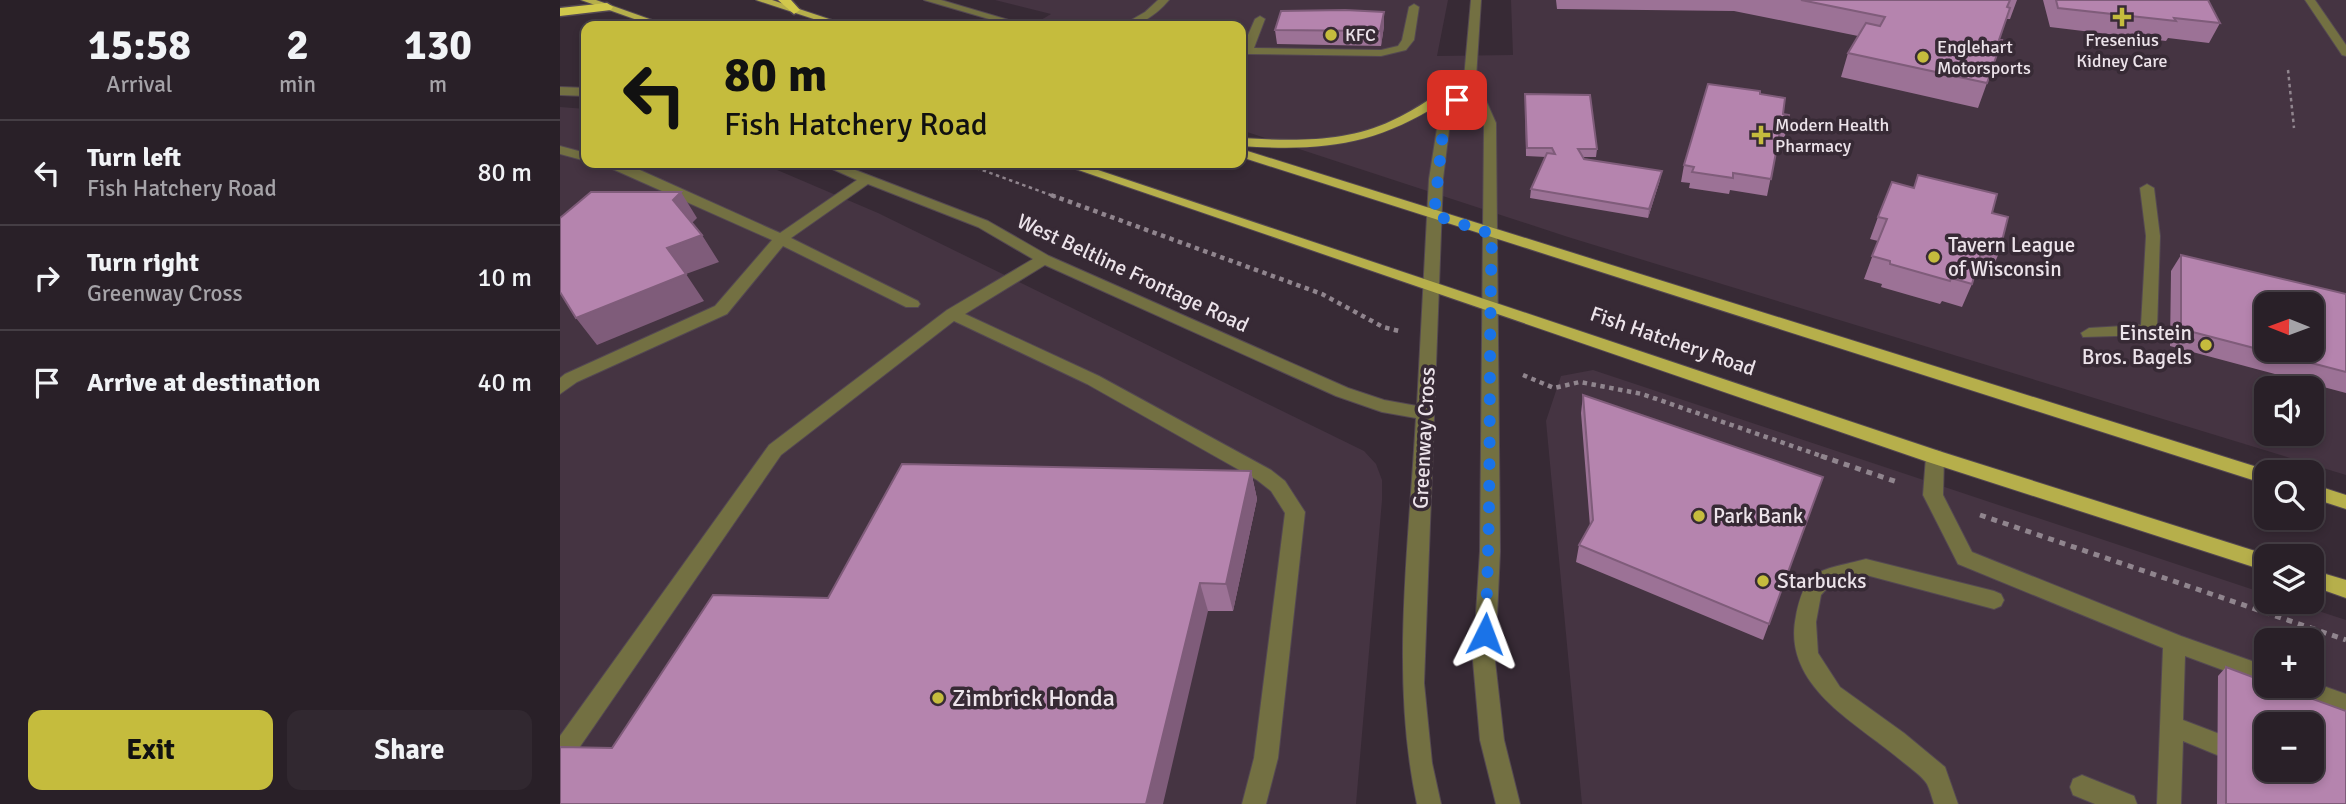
<!DOCTYPE html>
<meta charset="utf-8">
<style>
:root{--surface:#292028;--page:#312830;--text:#f1f3f6;--muted:#a5a3a8;--line:#453e45;--accent:#c5bc3d}
body{margin:0;font-family:Signika,sans-serif;background:var(--page);color:var(--text);height:100vh;display:flex;flex-direction:column;font-size:26px;white-space:nowrap}
*{box-sizing:border-box;margin:0}
p{font-size:23px;color:var(--muted)}
.icon{flex:none;width:38px;height:38px;fill:none;stroke:currentColor;stroke-width:2;stroke-linecap:round;stroke-linejoin:round}
.map{position:relative;flex:1;overflow:hidden}
.sheet{display:flex;flex-direction:column;background:var(--surface);width:560px}
.sheet>*{flex:none}
.banner{position:absolute;left:21px;top:21px;width:665px;height:147px;border-radius:14px;box-shadow:0 4px 10px #0003,0 0 0 2px var(--line);background:#c5bc3d;color:#111;overflow:hidden}
.needle{width:46px;rotate:271deg}
.buttons{position:absolute;left:1694px;top:292px;display:grid;gap:14px}
.buttons a{display:grid;place-items:center;width:70px;height:70px;border-radius:14px;background:var(--surface);box-shadow:0 4px 10px #0003,0 0 0 2px var(--line);font-size:35px}
.pin{position:absolute;display:grid;place-items:center;width:60px;height:60px;color:#fff;margin:-30px;border-radius:14px;box-shadow:0 4px 10px #0006}
.me{position:absolute;width:77px;margin:-38px;rotate:3deg;stroke-linejoin:round;filter:drop-shadow(0 0 5px #0008)}
.turn{display:flex;align-items:center;gap:24px;height:147px;padding:0 28px;font-size:32px}
.turn .icon{width:91px;height:91px;stroke-width:2.5}
.turn b{display:block;font-size:49px;line-height:60px}
.eta{display:flex;justify-content:space-evenly;align-items:center;height:119px;text-align:center}
.eta b{font-size:42px;font-weight:700;line-height:49px}
.cta{display:flex;gap:14px;margin-top:auto;padding:14px 28px}
.cta a{flex:1;height:80px;border-radius:14px;background:var(--accent);color:#111;font-size:28px;font-weight:700;line-height:80px;text-align:center}
.cta a+a{background:var(--page);color:var(--text)}
ul{padding:0;list-style:none}
li{display:flex;align-items:center;gap:21px;height:105px;padding:0 28px;border-top:2px solid var(--line)}
li div{flex:1}
li b{display:block;font-size:26px}
li em{font-style:normal}
main{display:flex;flex:1;min-height:0}
.map>svg:first-child{display:block}
.built{fill:#453442;fill-rule:evenodd}
.lines{fill:none;stroke-linecap:round;stroke-linejoin:round}
.minor-casing{stroke:#544852;stroke-width:2}
.major-casing{stroke:#544852;stroke-width:2}
.highway-casing{stroke:#544852;stroke-width:3}
.path-far2{stroke:#90858e;stroke-width:2.5;stroke-dasharray:3.5 3.5;stroke-linecap:butt}
.path-far1{stroke:#90858e;stroke-width:4.5;stroke-dasharray:4.5 4.5;stroke-linecap:butt}
.path{stroke:#90858e;stroke-width:5;stroke-dasharray:6 6;stroke-linecap:butt}
.minor{fill:#737042;fill-rule:evenodd}
.major{fill:#b6af4b;fill-rule:evenodd}
.highway{fill:#d1c84c;fill-rule:evenodd}
.wall{fill:#9c7296}
.shaded-wall{fill:#7f5c7a}
.building{fill:#b584ae;stroke:#7f5c7a;stroke-width:2;fill-rule:evenodd}
.route{stroke:#1a73e8;stroke-width:12;stroke-dasharray:0 21.6}
.poi-dot{fill:#c5bc3d;stroke:#372a35;stroke-width:2.5}
.labels{text-anchor:middle;stroke-width:7;stroke-linejoin:round;paint-order:stroke}
.far-poi-label{font-size:18px;fill:#ece3ea;stroke:#372a35;text-anchor:start}
.poi-label{font-size:21px;fill:#ece3ea;stroke:#372a35;text-anchor:start}
.street-label{font-size:21px;fill:#ece3ea;stroke:#372a35}
.near-poi-label{font-size:24px;fill:#ece3ea;stroke:#372a35;text-anchor:start}
</style>
<main>
<section class="sheet">
<div class="eta">
<div><b>15:58</b><p>Arrival</p></div>
<div><b>2</b><p>min</p></div>
<div><b>130</b><p>m</p></div>
</div>
<ul>
<li><svg class="icon" aria-label="left" viewBox="0 0 24 24"><path d="M17 20v-9H6M10 6l-5 5 5 5"/></svg><div><b>Turn left</b><p>Fish Hatchery Road</p></div><em>80 m</em></li>
<li><svg class="icon" aria-label="right" viewBox="0 0 24 24"><path d="M7 20v-9h11M14 6l5 5-5 5"/></svg><div><b>Turn right</b><p>Greenway Cross</p></div><em>10 m</em></li>
<li><svg class="icon" aria-label="arrive" viewBox="0 0 24 24"><path d="M6 21V4h12l-3 4 3 4H6"/></svg><div><b>Arrive at destination</b></div><em>40 m</em></li>
</ul>
<div class="cta"><a>Exit</a><a>Share</a></div>
</section>
<div class="map">
<svg width="1786" height="804" viewBox="0 0 1786 804">
<rect width="100%" height="100%" fill="#372a35"/>
<path class="built" d="M435,0h453l-11,56 76,-1 -2,-55h835v475l-778,-238 -327,-107v-104h-210l20,-12zM1706,304h46v46h-46zM1706,388h46v46h-46z
M0,107l26,2v54h175l117,50 486,238 12,13 6,16v20l-26,304h-796z
M1033,370l673,224v8h25l55,18v184h-764l-36,-383 15,-45zM1706,640h46v46h-46zM1706,724h46v46h-46z"/>
<g class="lines">
<g class="minor-casing">
<path id="minor" d="M364,0h17l88,26h-16z
M598,0h11c-13,15 -28,26 -48,26l24,-14z
M911,0h10l-5,78 20,45 4,428 -5,110 9,79 16,64h-24l-16,-64 -7,-79 7,-110 4,-428 -15,-33 -19,32 -7,57 -19,504 8,80 9,41h-24c-27,-126 -8,-258 -1,-386l-34,-6 -46,-16 -291,-131 -80,49 134,62 172,94 14,11 20,31 -27,246 -12,46h-24l12,-46 31,-245 -14,-22 -14,-11 -170,-96 -133,-63 -173,134 -213,309 -8,3v-31l209,-291 178,-135 86,-51 -55,-32 -110,-43 -77,54 127,63 2,3 -2,3h-12l-123,-61 -56,68 -150,68 -17,12v-16l5,-4 150,-68 57,-66 -173,-77h20l12,3 149,67 77,-53 -38,-17h18l151,58 61,35 299,132 36,12 33,6 12,-227 9,-57 26,-44z
M1745,0h10l31,45v11l-4,-1z
M854,4l5,3 -5,33 -8,10 -25,6 -134,-2 -6,-3 14,-32 5,-3 5,3 -11,29 127,2 17,-4 4,-6 7,-33z
M0,87l26,1v8l-26,-1z
M0,146l26,7v8l-26,-7z
M1587,184l7,4 6,48 -3,94 -8,5 -66,2 -2,-4 8,-5 52,-3 5,-89 -6,-48z
M1375,450l7,2 2,5 -1,38 29,57 209,84 85,30v20l-81,-30 -2,64 42,16 4,8 -4,8 -8,3 -34,-14 -2,63h-24l6,-156 -205,-84 -35,-69 3,-38 2,-5z
M1306,559l128,32 7,3 3,6 -3,6 -7,3 -128,-34 -37,11 -8,9 -5,27 2,31 22,34 64,46 41,34 13,37h-24c-2,-6 -4,-14 -7,-20 -5,-8 -17,-16 -24,-22 -44,-38 -122,-75 -107,-146 10,-50 25,-45 70,-57z
M1752,682l34,12v20l-59,-21 -3,-7h28z
M1522,775l52,21 3,8h-42l-22,-9 -3,-8 3,-8z"/>
</g>
<g class="major-casing">
<path id="major" d="M21,0h15l73,26h-15z
M196,0h16l78,26h-15z
M906,75l10,3c-10,10 -24,17 -35,25 -68,44 -122,48 -200,43v-8c50,3 104,5 150,-17 27,-12 50,-30 75,-46z
M681,149l1032,323h-7v12l-7,-2 -1018,-325z
M498,163h19l865,289 329,104h-5v15l-338,-109z
M1752,484l34,11v14l-34,-11z
M1752,570l34,10v18l-34,-12z"/>
</g>
<g class="highway-casing">
<path id="highway" d="M218,0h13l9,10 -6,4z
M47,3l6,4 -2,3 -51,6v-8z"/>
</g>
<path class="path-far2" d="M1728,70l6,58
M403,163l93,34"/>
<path class="path-far1" d="M491,195l271,99 61,33 16,4
M963,375l31,13 26,-6 62,12 185,64"/>
<path class="path" d="M1261,456l79,27
M1420,515l366,125"/>
<use href="#minor" class="minor"/>
<use href="#major" class="major"/>
<use href="#highway" class="highway"/>
</g>
<path class="wall" d="M996,0h461l-7,19h-4l-7,21 -12,43 -9,25 -137,-31 7,-24 10,-17 -124,-25 -177,-2z
M1483,0h165l12,23 -11,20 -41,-5 -2,3 -116,-14z
M824,12v14l-3,20 -104,-2 -2,-14z
M965,94l72,55 -1,8h-13l1,2 76,21 -12,38 -118,-20 1,-9 15,-32 -20,-1z
M1223,114l3,18 -4,15h-5l-10,49 -37,-6 -1,4 -40,-6 1,-5 -9,-1 3,-17z
M1432,213l7,40 -10,23 -13,-4 -4,12 -10,23 -20,-6 -2,3 -59,-17 1,-3 -18,-5 14,-38 -8,-2 8,-22z
M1621,255l165,39v99l-176,-47 1,-75z
M1023,395l240,82 -60,163 -187,-78 3,-17 11,-19 -9,-113z
M691,471l6,28 -24,112h-25l-596,137 216,-150z
M1666,667l120,137h-129l1,-128z"/>
<path class="shaded-wall" d="M824,12v14l-3,20 -1,-15z
M1102,171l-2,9 -12,38 1,-9z
M121,192l16,26 -8,8 -16,-26z
M142,235l17,27 -33,12 18,27 -107,44 -21,-27 91,-70z
M691,471l6,28 -24,112 -7,-27z
M640,583l8,28 -45,193h-17z"/>
<path class="building" d="M1241,0h209l-3,7 3,1 -11,32h3l-15,43 -139,-30 18,-30 14,3 5,-9z
M1496,0h152l12,23 -46,-5 2,3 -118,-13z
M785,10l39,2 -4,19 -105,-1 6,-19z
M1148,84l52,7v3l25,4 -2,16 6,1 -3,17 -6,-1 -9,48 -38,-6v5l-41,-6 2,-5 -10,-2z
M965,94l65,1 7,54h-19l6,10 78,12 -13,38 -118,-20 16,-36 8,1 -3,-6h-25z
M1358,175l79,19 -5,19 16,4 -9,36 -17,-4 -10,35 -21,-6 -1,3 -60,-17v-3l-18,-5 15,-37 -9,-2 14,-35 22,6z
M31,192h90l-8,8 29,35 -35,13 19,26 -110,44 -16,-26v-74z
M1621,255l165,39v78l-165,-43zM1706,304h46v46h-46z
M1023,395l240,82 -54,147 -190,-79 14,-25z
M342,464l349,7 -25,113 -26,-1 -54,221h-586v-57l52,1 101,-153 115,3z
M1666,667l40,15v4h11l69,25v93h-120zM1706,724h46v46h-46z"/>
<g class="lines">
<path class="route" d="M897,100l-13,21 -10,94 58,19c-4,133 0,267 -7,400"/>
</g>
<g class="poi-dot">
<path d="M1558.5 6.5h7v7h7v7h-7v7h-7v-7h-7v-7h7z"/>
<circle cx="771" cy="35" r="7"/>
<circle cx="1363" cy="57" r="7"/>
<path d="M1197.5 124.5h7v7h7v7h-7v7h-7v-7h-7v-7h7z"/>
<circle cx="1374" cy="257" r="7"/>
<circle cx="1646" cy="345" r="7"/>
<circle cx="1139" cy="516" r="7"/>
<circle cx="1203" cy="581" r="7"/>
<circle cx="378" cy="698" r="7"/>
</g>
<g class="labels">
<g class="far-poi-label">
<text x="785" y="41">KFC</text>
<text x="1562" y="46" text-anchor="middle">Fresenius<tspan x="1562" dy="21">Kidney Care</tspan></text>
<text x="1377" y="53">Englehart<tspan x="1377" dy="21">Motorsports</tspan></text>
<text x="1215" y="131">Modern Health<tspan x="1215" dy="21">Pharmacy</tspan></text>
</g>
<g class="poi-label">
<text x="1388" y="252">Tavern League<tspan x="1388" dy="24">of Wisconsin</tspan></text>
<text x="1632" y="340" text-anchor="end">Einstein<tspan x="1632" dy="24">Bros. Bagels</tspan></text>
<text x="1153" y="523">Park Bank</text>
<text x="1217" y="588">Starbucks</text>
</g>
<g class="street-label">
<text transform="translate(573 273) rotate(25)" y="7">West Beltline Frontage Road</text>
<text transform="translate(1113 341) rotate(19)" y="7">Fish Hatchery Road</text>
<text transform="translate(864 438) rotate(-87)" y="7">Greenway Cross</text>
</g>
<g class="near-poi-label">
<text x="392" y="706">Zimbrick Honda</text>
</g>
</g>
</svg>
<div class="buttons">
<a><svg class="needle" viewBox="-14 -14 28 28"><path d="M0-13l5 13h-10z" fill="#e53935"/><path d="M0 13l5-13h-10z" fill="#a5a3a8"/></svg></a>
<a><svg class="icon" aria-label="sound" viewBox="0 0 24 24"><path d="M4 9h4l5-4v14l-5-4H4zM17 9q2 3 0 6"/></svg></a>
<a><svg class="icon" aria-label="search" viewBox="0 0 24 24"><circle cx="10" cy="10" r="6"/><path d="M15 15l6 6"/></svg></a>
<a><svg class="icon" aria-label="layers" viewBox="0 0 24 24"><path d="M12 4l9 5-9 5-9-5zM3 14l9 5 9-5"/></svg></a>
<a>+</a>
<a>−</a>
</div>
<div class="pin" style="left:897px;top:100px;background:#d93025"><svg class="icon" aria-label="arrive" viewBox="0 0 24 24"><path d="M6 21V4h12l-3 4 3 4H6"/></svg></div>
<svg class="me" style="left:925px;top:634px" viewBox="-20 -20 40 40"><path d="M0-17L14 15 0 8-14 15z" fill="#1a73e8" stroke="#fff" stroke-width="4"/></svg>
<div class="banner">
<div class="turn"><svg class="icon" aria-label="left" viewBox="0 0 24 24"><path d="M17 20v-9H6M10 6l-5 5 5 5"/></svg><div><b>80 m</b>Fish Hatchery Road</div></div>
</div>
</div>
</main>
